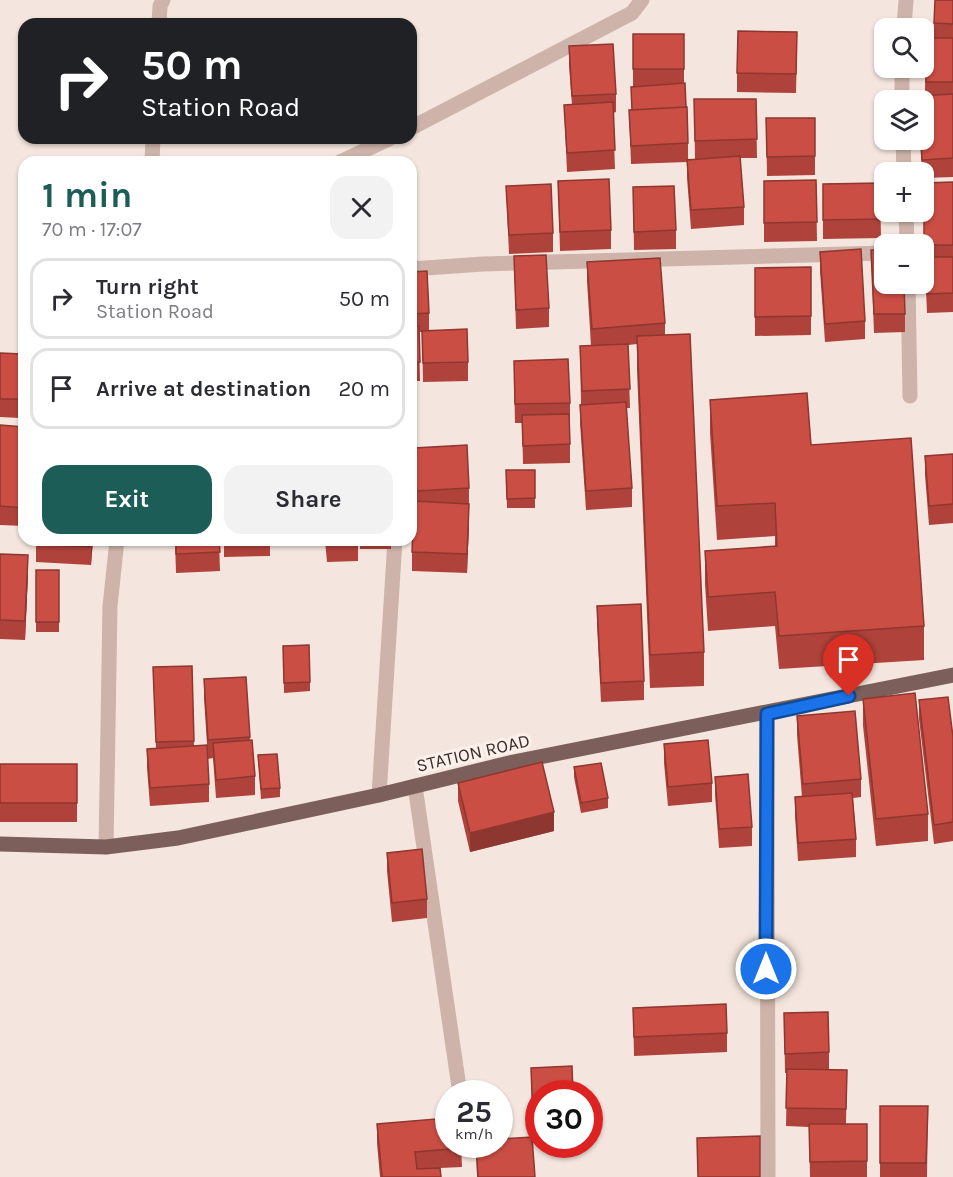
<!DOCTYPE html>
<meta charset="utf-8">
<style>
:root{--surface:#fff;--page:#f2f2f3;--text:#2b2b33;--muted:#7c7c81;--line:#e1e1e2;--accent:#1c5e57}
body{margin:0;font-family:Karla,sans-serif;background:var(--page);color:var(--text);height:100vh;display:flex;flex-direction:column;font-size:22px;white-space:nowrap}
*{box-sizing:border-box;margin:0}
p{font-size:20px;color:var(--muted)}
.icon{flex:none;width:33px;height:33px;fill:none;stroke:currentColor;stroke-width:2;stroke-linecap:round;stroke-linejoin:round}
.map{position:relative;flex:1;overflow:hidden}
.panel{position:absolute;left:18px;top:156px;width:399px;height:390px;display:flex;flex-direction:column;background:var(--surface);border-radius:18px;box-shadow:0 2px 4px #0004}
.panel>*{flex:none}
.hud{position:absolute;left:18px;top:18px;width:399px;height:126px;border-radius:18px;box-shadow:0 2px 4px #0004;background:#202124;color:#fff;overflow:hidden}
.tools{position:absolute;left:874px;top:18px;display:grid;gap:12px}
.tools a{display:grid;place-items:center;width:60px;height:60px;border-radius:12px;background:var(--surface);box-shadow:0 2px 4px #0004;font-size:30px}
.speed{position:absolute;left:435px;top:1080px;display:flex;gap:12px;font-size:30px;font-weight:700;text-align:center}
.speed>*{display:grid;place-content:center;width:78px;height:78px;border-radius:50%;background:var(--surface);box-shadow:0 2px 4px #0004;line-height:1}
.speed small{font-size:15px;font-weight:400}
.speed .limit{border:9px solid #d22;background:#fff;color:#111}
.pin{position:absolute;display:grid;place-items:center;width:51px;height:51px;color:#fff;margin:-62px -26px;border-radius:50% 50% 50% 0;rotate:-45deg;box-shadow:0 0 6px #0007}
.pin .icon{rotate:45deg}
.me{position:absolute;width:66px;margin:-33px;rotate:0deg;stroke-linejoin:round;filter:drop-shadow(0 0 4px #0008)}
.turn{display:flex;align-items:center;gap:21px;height:126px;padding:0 24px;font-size:27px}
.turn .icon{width:78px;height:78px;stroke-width:2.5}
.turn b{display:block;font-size:42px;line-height:51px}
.round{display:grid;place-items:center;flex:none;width:63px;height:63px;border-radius:18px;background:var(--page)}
.headline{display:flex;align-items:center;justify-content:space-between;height:102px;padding:0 24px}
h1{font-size:36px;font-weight:700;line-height:45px;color:var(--accent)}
.button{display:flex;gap:12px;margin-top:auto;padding:12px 24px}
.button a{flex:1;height:69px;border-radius:18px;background:var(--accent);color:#fff;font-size:24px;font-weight:700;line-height:69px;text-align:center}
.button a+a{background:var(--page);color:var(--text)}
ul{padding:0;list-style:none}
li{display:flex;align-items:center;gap:18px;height:81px;margin:0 12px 9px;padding:0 12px;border:3px solid var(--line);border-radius:18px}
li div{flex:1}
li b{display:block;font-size:22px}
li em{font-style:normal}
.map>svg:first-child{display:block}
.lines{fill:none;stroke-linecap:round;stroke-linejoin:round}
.minor{stroke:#cdb3a9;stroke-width:15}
.major{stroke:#7c5f5a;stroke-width:15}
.wall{fill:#af433b}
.shaded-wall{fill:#8e3730}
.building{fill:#cb4e45;stroke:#8e3730;stroke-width:1.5}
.route-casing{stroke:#114b97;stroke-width:15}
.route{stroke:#1a73e8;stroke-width:10}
.labels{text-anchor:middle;stroke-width:6;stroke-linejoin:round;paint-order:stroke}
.street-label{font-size:18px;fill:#3a2c29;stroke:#fbf1eb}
</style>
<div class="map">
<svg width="953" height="1177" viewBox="0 0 953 1177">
<rect width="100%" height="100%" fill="#f4e6de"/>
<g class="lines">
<path class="minor" d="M159,24l1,-18 3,-6
M904,28l2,-28
M902,100v-32
M411,128l221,-115 10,-13
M903,140l1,32
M152,162l1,-24
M340,162l51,-24
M906,212l1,32
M411,269l72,-5 402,-11
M908,284l2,112
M767,713l1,464
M415,786l45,308
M379,795l16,-255
M106,847l4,-241 7,-66"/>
<path class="major" d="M0,844l106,3 72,-9 201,-43 130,-32 444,-88"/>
</g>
<path class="wall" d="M953,0v177l-29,1v-6h-2l-2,-32h4l2,-102h8v-15z
M633,34h51v49l4,60v16h7l-1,-60h62l1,59h-17l4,49v18l-53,4 -4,-51v-16l-56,2 -2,-54h3l-1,-23h2z
M569,46l47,48v18l-3,1 2,56 -48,3 -3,-67h8l-3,-40z
M797,51l-1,42 -59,-1v-19z
M766,118h49v57l-48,1z
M816,180l1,61 -53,1v-61z
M558,181l53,49v19l-51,2z
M953,182v130l-26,1 -3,-69z
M880,183l1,55 -58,1v-55z
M506,186l47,47v19l-44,2z
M633,187l43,43v19l-42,1z
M871,250l34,64v18l-31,1z
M820,252l45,69v18l-40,3 -5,-71z
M514,256l35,52v19l-33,2z
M587,262l78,61v12l39,317v34l-54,2 -13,-318v-26l-9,1 2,63h-4l6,80v19l-46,3 -6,-87v-18l1,-1 -1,-58h11l-4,-65z
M811,267v68l-56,1v-68z
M411,272l18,41v18l39,31v19l-45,1 -1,-50h-3l1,49h-9z
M0,353l22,19 -2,46 -20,-1z
M514,380l56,23v60l-47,1 -1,-41h-7z
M710,400l101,45 113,181v34l-145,9 -4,-43 -67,5 -3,-47v-33l70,-5v-10l-58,4 -7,-107z
M0,425l24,2v99l-24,-1z
M414,448l55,40v35l-2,50 -55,-2v-19l4,-51z
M953,454v69l-24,2 -4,-50v-19z
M506,470h29v38h-28z
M36,540h57l-2,25 -55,-3z
M175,540h44l1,31 -44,2z
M224,540h46v16l-46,1z
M325,540h33v21l-31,1z
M360,540h31v9h-31z
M0,554l28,20 -3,66 -25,-1z
M36,570h23v62h-23z
M597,606l47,75v19l-43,2 -4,-78z
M283,646l27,36v9l-26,2z
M192,666l2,80 15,38v18l-59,4 -3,-38v-19h9l-3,-82z
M246,677l4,63 5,36v19l-39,3 -3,-40 -5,1 -4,-61v-19z
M863,699l65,115v27l-52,5 -13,-120z
M919,700l34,37v104l-19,3 -15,-125z
M797,716l64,63v18l-8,1 3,41v18l-58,4 -3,-45v-19h7l-5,-62z
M664,744l48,39v19l-44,4 -4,-43z
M258,755l22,33v9l-19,2z
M0,764h77v58h-77z
M574,767l34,31v10l-27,5 -7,-36z
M715,777l37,50v19l-33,2 -4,-53z
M458,783l96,48 -84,21 -12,-51z
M387,853l40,46v19l-35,4 -5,-51z
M633,1008l94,25v19l-93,4z
M784,1013l45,39v17l18,1 -1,54h21v53h-57l-1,-50 -23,-1 1,-53h-2z
M531,1068l7,26v45h-5z
M880,1106h48l-1,71h-47z
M377,1124l84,20 1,23 -22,1 1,9h-61l-3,-34z
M476,1144l59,33h-58z"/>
<path class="shaded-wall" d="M22,354v18l-2,46v-19z
M469,504v19l-2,50v-19z
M92,540h1l-2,25v-18z
M28,555v19l-3,66v-19z
M554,812v19l-84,21v-19z"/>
<path class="building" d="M935,0h18v24l-19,-1z
M738,31l59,1 -1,42 -59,-1z
M633,34h51v35h-51z
M926,38h27v44h-27z
M613,44l3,50 -44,2 -3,-50z
M685,83l1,24 -54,3 -1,-23z
M953,94v64l-31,2 -1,-20h3v-40h-5v-4z
M694,99h62l1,40 -62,2z
M613,102l2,48 -48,3 -3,-48z
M687,107l1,36 -57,3 -2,-36z
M766,118h49v38l-48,1z
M740,156l4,51 -53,3 -4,-50z
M356,160h33v2h-33z
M609,179l2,51 -51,2 -2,-51z
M816,180l1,42 -53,1v-42z
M953,182v63h-29v-62z
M880,183l1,36 -58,1v-36z
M551,184l2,49 -44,2 -3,-49z
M674,186l2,44 -42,2 -1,-45z
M861,249l4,72 -40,3 -5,-72z
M871,250h14v34h19l1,30h-31z
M546,255l3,53 -33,2 -2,-54z
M925,257h28v36l-26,1z
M660,258l5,65 -73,6 -5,-67z
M811,267v49l-56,1v-49z
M427,271l2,42 -18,1v-42z
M411,326h8l1,36 -9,1z
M467,329l1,33 -45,1 -1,-32z
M690,334l14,318 -54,3 -13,-319z
M628,344l2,45 -48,2 -2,-45z
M0,353l22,1 -2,45h-20z
M568,359l2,44 -55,1 -1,-43z
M807,393l4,52 100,-7 13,188 -145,10 -4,-44 -67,5 -3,-46 72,-5 -2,-43 -58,3 -7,-106z
M626,402l6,86 -46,3 -6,-86z
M569,414l1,30 -47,2 -1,-31z
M0,425l24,2v81l-24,-2z
M467,445l2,43 -53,3 -2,-43z
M953,454v50l-24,2 -4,-50z
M506,470h29v28l-28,1z
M414,501l55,3 -2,50 -55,-2z
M36,540h56l-1,7 -55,-3z
M176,540h43l1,12 -44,2z
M326,540h32v2l-31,2z
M0,554l28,1 -3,66 -25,-1z
M36,570h23v52h-23z
M641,604l3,77 -43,2 -4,-77z
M309,645l1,37 -26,1 -1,-37z
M192,666l2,75 -38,1 -3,-75z
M246,677l4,60 -42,3 -4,-61z
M915,693l13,121 -52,5 -13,-120z
M948,697l5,40v85l-19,3 -15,-125z
M855,711l6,68 -58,5 -6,-68z
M252,740l3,36 -39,4 -3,-37z
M708,740l4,43 -44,4 -4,-43z
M207,745l2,39 -59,4 -3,-39z
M277,754l3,34 -19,1 -3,-34z
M542,762l12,50 -84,21 -12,-50z
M601,763l7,35 -27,5 -7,-36z
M0,764h77v39h-77z
M748,774l4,53 -33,2 -4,-52z
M852,793l4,46 -58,4 -3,-46z
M422,849l5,50 -35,4 -5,-50z
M726,1004l1,29 -93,4 -1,-29z
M828,1012l1,40 -44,2 -1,-41z
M572,1066l1,28h-35v26h-5l-2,-52z
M787,1069l60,1 -1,39 -60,-1z
M880,1106h48l-2,57h-46z
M448,1118v26h13l1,4 -47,4 2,17 23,-1 1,9h-59l-5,-53z
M809,1124h58v37l-57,1z
M760,1136v41h-62l-1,-39z
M532,1137l3,40h-57l-2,-33h24v-5z"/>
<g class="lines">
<g class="route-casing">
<path id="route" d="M766,969l1,-255 82,-18"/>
</g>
<use href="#route" class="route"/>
</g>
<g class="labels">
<g class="street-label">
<text transform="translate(473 753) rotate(-13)" y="6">STATION ROAD</text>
</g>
</g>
</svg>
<div class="tools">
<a><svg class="icon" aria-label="search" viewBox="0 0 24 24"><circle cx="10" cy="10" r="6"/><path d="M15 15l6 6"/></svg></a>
<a><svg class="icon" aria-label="layers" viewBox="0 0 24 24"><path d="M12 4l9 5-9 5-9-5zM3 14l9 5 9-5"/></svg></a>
<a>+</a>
<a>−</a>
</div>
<div class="speed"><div>25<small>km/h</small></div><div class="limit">30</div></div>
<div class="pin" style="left:849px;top:696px;background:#d93025"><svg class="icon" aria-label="arrive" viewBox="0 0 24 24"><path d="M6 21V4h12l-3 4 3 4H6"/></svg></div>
<svg class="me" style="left:766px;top:969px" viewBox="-20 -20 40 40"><circle r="17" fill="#1a73e8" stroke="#fff" stroke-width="3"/><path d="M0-11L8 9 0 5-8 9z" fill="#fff"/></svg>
<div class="hud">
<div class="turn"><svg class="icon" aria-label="right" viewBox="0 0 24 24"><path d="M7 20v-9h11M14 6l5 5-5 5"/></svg><div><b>50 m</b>Station Road</div></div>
</div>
<section class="panel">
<div class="headline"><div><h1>1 min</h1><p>70 m · 17:07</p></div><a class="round"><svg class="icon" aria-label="close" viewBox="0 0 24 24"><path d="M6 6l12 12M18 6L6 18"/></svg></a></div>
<ul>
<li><svg class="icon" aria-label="right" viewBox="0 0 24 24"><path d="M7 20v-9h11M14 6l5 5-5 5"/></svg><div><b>Turn right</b><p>Station Road</p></div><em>50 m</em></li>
<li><svg class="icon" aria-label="arrive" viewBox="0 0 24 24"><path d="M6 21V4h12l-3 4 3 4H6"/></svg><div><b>Arrive at destination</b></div><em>20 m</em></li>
</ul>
<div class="button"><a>Exit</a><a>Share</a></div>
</section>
</div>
